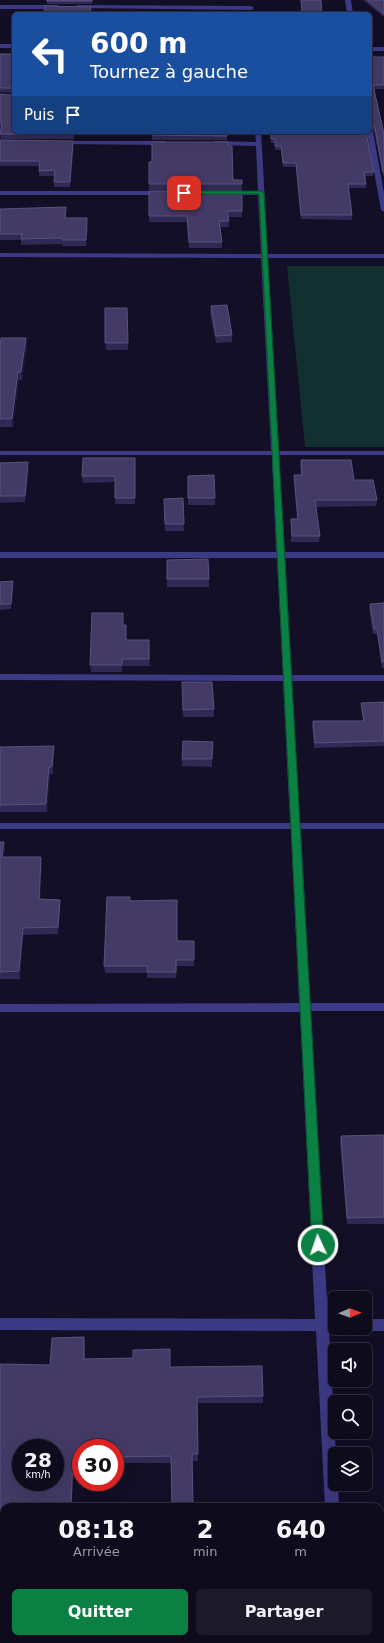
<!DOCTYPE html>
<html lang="fr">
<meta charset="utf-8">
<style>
:root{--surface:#0e0b1c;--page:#1c1929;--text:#f1f3f6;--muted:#9b9ba3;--line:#2e2b3b;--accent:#0b8043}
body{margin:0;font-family:"DejaVu Sans",sans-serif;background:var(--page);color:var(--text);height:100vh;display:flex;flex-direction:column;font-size:15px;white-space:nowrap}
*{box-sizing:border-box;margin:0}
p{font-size:13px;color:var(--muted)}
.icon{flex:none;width:22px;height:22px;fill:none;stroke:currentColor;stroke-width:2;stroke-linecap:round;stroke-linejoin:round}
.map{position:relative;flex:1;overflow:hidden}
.side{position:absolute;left:0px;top:1503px;width:384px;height:140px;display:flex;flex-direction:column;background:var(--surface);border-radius:12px 12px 0 0;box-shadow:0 4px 16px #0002,0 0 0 1px var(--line)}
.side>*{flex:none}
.hud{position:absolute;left:12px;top:12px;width:360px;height:122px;border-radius:6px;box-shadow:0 4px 16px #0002,0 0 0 1px var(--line);background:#1a4fa0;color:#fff;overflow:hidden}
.needle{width:26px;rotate:89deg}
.tools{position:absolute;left:328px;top:1291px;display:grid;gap:8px}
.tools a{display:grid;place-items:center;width:44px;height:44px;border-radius:6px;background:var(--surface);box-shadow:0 4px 16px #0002,0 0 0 1px var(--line);font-size:20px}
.speed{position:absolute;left:12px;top:1439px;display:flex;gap:8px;font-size:20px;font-weight:700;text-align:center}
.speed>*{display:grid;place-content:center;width:52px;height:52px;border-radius:50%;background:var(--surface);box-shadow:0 4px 16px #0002,0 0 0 1px var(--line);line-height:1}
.speed small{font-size:10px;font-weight:400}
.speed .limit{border:6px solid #d22;background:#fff;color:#111}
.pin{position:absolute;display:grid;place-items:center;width:34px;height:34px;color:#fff;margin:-17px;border-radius:8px;box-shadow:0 2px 6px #0006}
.me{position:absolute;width:44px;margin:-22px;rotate:357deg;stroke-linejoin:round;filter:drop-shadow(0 0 3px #0008)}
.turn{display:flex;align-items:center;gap:14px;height:84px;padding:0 12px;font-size:18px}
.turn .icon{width:52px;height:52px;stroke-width:2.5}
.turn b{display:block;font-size:28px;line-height:34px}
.then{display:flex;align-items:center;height:38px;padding:0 12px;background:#0003;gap:8px;font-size:15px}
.eta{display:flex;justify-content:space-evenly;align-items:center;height:68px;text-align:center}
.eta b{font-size:24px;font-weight:800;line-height:28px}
.cta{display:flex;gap:8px;margin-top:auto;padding:8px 12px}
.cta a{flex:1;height:46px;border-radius:6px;background:var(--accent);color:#fff;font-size:16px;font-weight:800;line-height:46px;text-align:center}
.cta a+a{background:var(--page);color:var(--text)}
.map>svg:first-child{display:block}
.green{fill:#12302f}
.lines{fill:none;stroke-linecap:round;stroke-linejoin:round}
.street{fill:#3d3a85;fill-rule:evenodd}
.wall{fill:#312854}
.shaded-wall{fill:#1d163a}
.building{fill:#433a66;stroke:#5a527e;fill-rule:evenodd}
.route{fill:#0b8043;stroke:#07532c}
</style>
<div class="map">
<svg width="384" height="1643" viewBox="0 0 384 1643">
<rect width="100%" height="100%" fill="#130f26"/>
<path class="green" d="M287,266h97v181h-79z"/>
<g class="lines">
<path class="street" d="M345,0h6l2,14h-6z
M0,5h57l3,2 -3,2h-57z
M77,5l174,1 3,2 -3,2 -176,-2z
M0,44h14v4h-14z
M370,47h14v4h-14z
M370,130l3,2 11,61v19l-3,-2 -14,-78h3z
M255,132h6l7,122h116v4h-116l11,193h105v4h-105l6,97h99v6h-99l7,117h92v6h-92l8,142h84v6h-83l9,174h74v8h-73l17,308h7v9h5l-5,3h-6l7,123 -1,30h3l1,23h-14l-9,-176 -316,-1v-12l315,1 -15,-307h-300v-8l299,-1 -8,-174h-291v-6h290l-7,-142 -283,-1v-6l283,1 -6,-117h-277v-6h276l-4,-97h-272v-4h271l-10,-193 -261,-1v-4l261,1 -3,-59h-29l-3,-2 3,-2h29l-2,-45 -41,-1 -3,-2 3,-2 41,1z
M61,141h104l3,2 -3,2 -106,-1 -1,-1z
M0,191h161l3,2 -3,2h-161z
M365,1319h19v12h-19l-5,-2v-1h5z
M0,1632h4v7h260l1,4h-265z
M332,1639h14l1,4h-14z"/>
</g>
<path class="wall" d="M47,0h46l-1,4h-45z
M363,0h21v17z
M0,54h14v39l-14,-1z
M370,57h14v32h-10l10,45v42h-1l-9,-44 -4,-3z
M0,94l76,38 -2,7h-73l-1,-5 2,-7h-2z
M115,132h112v8h-75v-6h-37z
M271,132h95l8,40 -1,4h-8l1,8v4h-18l4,27v5l-51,-1 -5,-52h-13l-2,-17h-6v-7h-4z
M0,140l73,1 1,5 -4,41h-16v-11h-15v-10h-39z
M149,162h3l81,18h9v10h-93z
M149,191h93v26h-14l1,10h-9l2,15v6h-33l-2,-26h-38z
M0,209l66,4v5l22,6 -2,22h-24v-2l-41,1v-5h-21z
M211,306l21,29v7l-16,1 -6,-30z
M105,308h22l1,42h-22z
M26,338l1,8 -5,34h-3l-6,47h-13v-82z
M135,458v46h-20v-22l-32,1 -1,-7z
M301,460l53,20 23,20 -1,6 -60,1 4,29 -1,6h-28v-23h6l-3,-38v-6h7l-1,-9z
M0,463l29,6 -4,33 -25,1z
M188,476l27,22v7h-27z
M183,498l1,33h-19l-1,-32z
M167,560l42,19v8h-42z
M13,581v6l-2,22 -11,1v-28z
M384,603v65h-2l-5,-34h-4l-4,-25 1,-5z
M123,625l3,15h23l1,26h-28v6h-31l-1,-7z
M182,682l32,27v8h-31z
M384,702v44l-70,2 -2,-22 1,-5h50l-2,-13v-5z
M213,742l-1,25 -30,-1v-7z
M0,747l54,6 -1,21h-3l-3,38h-47z
M0,842h4l1,7 -1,8h37l1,7 -2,35 20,1v7l-2,27 -35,1 -3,44h-20z
M130,901l47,40h17v25h-17l-1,12h-29v-5h-42l-1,-7z
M384,1135v89h-37l-7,-82 1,-6z
M84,1337l1,7v15l85,8 93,29v7h-66l1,58h-6l-20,44 -1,-42h-56v-15h-34v16h-7l-70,43v8h-4v-151l50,1z
M0,1551h4v53h-3l-1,10z
M380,1582h4v34h-4z"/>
<path class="shaded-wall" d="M75,132h1l-2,7v-5z
M73,141l1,5 -4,41v-5z
M87,218l1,6 -2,22v-6z
M26,338l1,8 -5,34 -1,-8z
M18,372l1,8 -6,47 -1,-8z
M28,462l1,7 -4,33v-6z
M13,581v6l-2,22v-5z
M54,746v7l-1,21 -1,-7z
M49,767l1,7 -3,38 -1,-8z
M4,842l1,7 -2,16 -1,-8z
M41,857l1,7 -3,42v-7z
M60,900v7l-2,27v-7z
M23,928v7l-3,44 -1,-8z
M84,1337l1,7 -1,21z
M73,1457l1,7 -2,43h-1z
M0,1598l1,6 -1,10z"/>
<path class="building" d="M47,0h45v1h-45z
M301,0h20l1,14h-20z
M367,0h17v14z
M45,6l46,1 -1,7h-46z
M0,54h14v34h-14z
M370,57h14v28h-11l11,49v38h-1l-8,-44 -5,-3z
M14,93v39h61l-1,2h-74l2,-12h-2v-28l14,1z
M152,132h75v4l-75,-1z
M271,132h95l8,40h-10l2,12h-18l4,31h-51l-5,-52h-13l-2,-17h-6v-7h-4z
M0,140l73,1 -3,41h-16l1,-12 -16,1 1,-10h-40z
M152,142h76v4h4l1,34h9v4h-93v-22h3z
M149,191h93v20h-15l2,10h-10l3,21h-33l-2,-26h-38z
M66,207l-1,11h22l-1,22h-24v-2l-41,1 1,-5h-22v-25z
M227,305l5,30 -16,1 -5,-30z
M105,308h22l1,35h-23z
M1,338h25l-5,34h-3l-6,47h-12v-74z
M83,458h52v40h-20v-22h-33z
M301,460h50l3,20h19l4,20h-62l5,36h-28l-1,-17h7l-4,-44h8z
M28,462l-3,34h-25v-33z
M214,475l1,23h-27v-22z
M183,498l1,26h-19l-1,-25z
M208,559l1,20h-42v-19z
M13,581l-2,23h-11v-22z
M384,603v59h-2l-5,-33h-3l-4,-25z
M92,613h31v12h3v15h23v19h-27v6h-32z
M182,682h30l2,27 -31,1z
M384,702v39l-69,2 -2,-22h51l-3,-18z
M183,741l30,1 -1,17h-30z
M54,746l-2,21h-3l-3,37 -46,1v-58z
M0,842h4l-2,15h39l-2,42 21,1 -2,27 -35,1 -4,43 -19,1z
M107,897h23v4l47,-1v41h17v19h-18v12h-29v-6h-43z
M384,1135v82l-37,1 -6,-82z
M84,1337v22l49,-1v-8l37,-1v18l92,-1 1,30 -66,1 1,57h-6l1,51 44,-1v3h-69v-1l4,-1 -1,-49 -56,1v-9h-34v9h-8l-2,50h-67v2h-4v-145l50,1 2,-27zM21,1448h34v34h-34z
M0,1551h4v47h-4z
M380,1582h4v28h-4z"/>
<path class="route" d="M184,191h77l3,2 60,1052 -2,4 -4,1 -4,-1 -2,-4 -53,-1051h-76z"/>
</svg>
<div class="tools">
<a><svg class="needle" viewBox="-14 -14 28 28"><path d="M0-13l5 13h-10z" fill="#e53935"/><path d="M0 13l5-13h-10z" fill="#9b9ba3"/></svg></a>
<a><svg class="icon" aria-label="sound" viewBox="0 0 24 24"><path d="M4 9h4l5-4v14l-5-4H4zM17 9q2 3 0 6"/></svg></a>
<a><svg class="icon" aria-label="search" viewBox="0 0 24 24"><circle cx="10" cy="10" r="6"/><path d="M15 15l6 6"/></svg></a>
<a><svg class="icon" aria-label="layers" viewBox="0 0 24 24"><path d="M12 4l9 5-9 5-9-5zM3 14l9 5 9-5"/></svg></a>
</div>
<div class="speed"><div>28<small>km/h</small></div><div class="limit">30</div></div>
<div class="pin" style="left:184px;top:193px;background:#d93025"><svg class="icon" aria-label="arrive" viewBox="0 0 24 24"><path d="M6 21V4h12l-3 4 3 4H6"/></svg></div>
<svg class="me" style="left:318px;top:1245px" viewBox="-20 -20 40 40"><circle r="17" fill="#0b8043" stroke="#fff" stroke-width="3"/><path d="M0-11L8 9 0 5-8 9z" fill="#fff"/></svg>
<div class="hud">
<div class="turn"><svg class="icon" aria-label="left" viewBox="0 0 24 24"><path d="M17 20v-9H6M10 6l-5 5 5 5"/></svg><div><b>600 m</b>Tournez à gauche</div></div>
<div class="then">Puis<svg class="icon" aria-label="arrive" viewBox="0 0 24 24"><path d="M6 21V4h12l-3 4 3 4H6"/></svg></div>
</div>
<section class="side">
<div class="eta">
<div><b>08:18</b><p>Arrivée</p></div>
<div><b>2</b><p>min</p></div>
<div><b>640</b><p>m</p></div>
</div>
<div class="cta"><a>Quitter</a><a>Partager</a></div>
</section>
</div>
